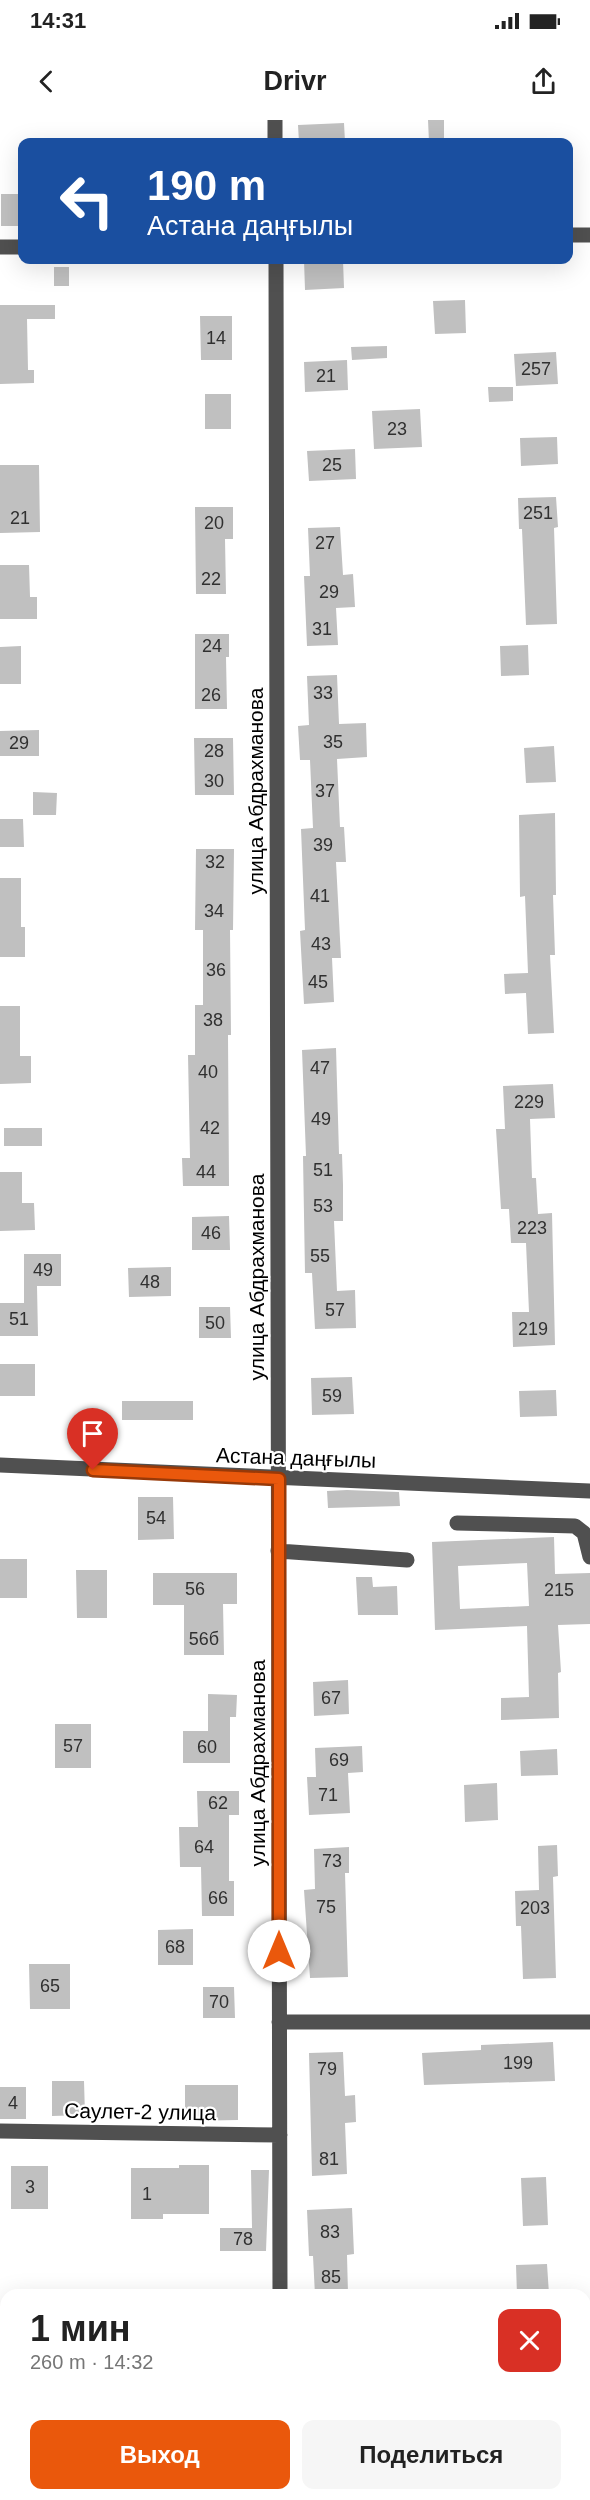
<!DOCTYPE html>
<html lang="ru">
<meta charset="utf-8">
<style>
:root{--surface:#fff;--page:#f6f6f6;--text:#222;--muted:#767676;--accent:#ea580c}
body{margin:0;font-family:Arial,sans-serif;background:var(--page);color:var(--text);height:100vh;display:flex;flex-direction:column;font-size:22px;white-space:nowrap}
*{box-sizing:border-box;margin:0}
p{font-size:20px;color:var(--muted)}
.icon{flex:none;width:33px;height:33px;fill:none;stroke:currentColor;stroke-width:2;stroke-linecap:round;stroke-linejoin:round}
.map{position:relative;flex:1;overflow:hidden}
.side{position:absolute;left:0px;top:2169px;width:591px;height:212px;display:flex;flex-direction:column;background:var(--surface);border-radius:18px 18px 0 0;box-shadow:0 6px 24px #0002}
.side>*{flex:none}
.banner{position:absolute;left:18px;top:18px;width:555px;height:126px;border-radius:12px;box-shadow:0 6px 24px #0002;background:#1a4fa0;color:#fff;overflow:hidden}
.pin{position:absolute;display:grid;place-items:center;width:51px;height:51px;color:#fff;margin:-62px -26px;border-radius:50% 50% 50% 0;rotate:-45deg;box-shadow:0 0 6px #0007}
.pin .icon{rotate:45deg}
.me{position:absolute;width:66px;margin:-33px;rotate:0deg;stroke-linejoin:round;filter:drop-shadow(0 0 4px #0008)}
.turn{display:flex;align-items:center;gap:21px;height:126px;padding:0 30px;font-size:27px}
.turn .icon{width:78px;height:78px;stroke-width:2.5}
.turn b{display:block;font-size:42px;line-height:51px}
.round{display:grid;place-items:center;flex:none;width:63px;height:63px;border-radius:12px;background:var(--page)}
.headline{display:flex;align-items:center;justify-content:space-between;height:102px;padding:0 30px}
h1{font-size:36px;font-weight:600;line-height:45px}
.action{display:flex;gap:12px;margin-top:auto;padding:12px 30px}
.action a{flex:1;height:69px;border-radius:12px;background:var(--accent);color:#fff;font-size:24px;font-weight:600;line-height:69px;text-align:center}
.action a+a{background:var(--page);color:var(--text)}
.status{display:flex;justify-content:space-between;align-items:center;height:42px;padding:0 30px;background:var(--surface);direction:ltr}
.status svg{height:16px;fill:currentColor}
header{display:flex;justify-content:space-between;align-items:center;height:78px;padding:0 30px;background:var(--surface);font-size:27px;font-weight:600}
.map>svg:first-child{display:block}
.building{fill:#c0c0c0;fill-rule:evenodd}
.lines{fill:none;stroke-linecap:round;stroke-linejoin:round}
.minor{stroke:#505050;stroke-width:15}
.route-casing{stroke:#983908;stroke-width:15}
.route{stroke:#ea580c;stroke-width:10}
.labels{text-anchor:middle;stroke-width:4.5;stroke-linejoin:round;paint-order:stroke}
.number-label{font-size:18px;fill:#303030}
.street-label{font-size:21px;fill:#000;stroke:#fff}
</style>
<div class="status"><b>14:31</b><svg viewBox="0 0 49 12"><path d="M0 12V9h3v3zM5 12V6h3v6zM10 12V3h3v9zM15 12V0h3v12zM26 1h20v11H26zM47 4h2v5h-2z"/></svg></div>
<header><svg class="icon" aria-label="back" viewBox="0 0 24 24"><path d="M15 5l-7 7 7 7"/></svg>Drivr<svg class="icon" aria-label="share" viewBox="0 0 24 24"><path d="M12 15V3M7 8l5-5 5 5M5 13v7h14v-7"/></svg></header>
<div class="map">
<svg width="590" height="2380" viewBox="0 0 590 2380">
<rect width="100%" height="100%" fill="#fff"/>
<path class="building" d="M428,0h16v22h-15z
M344,3l1,19h-46l-1,-17z
M1,74h21v32h-21z
M304,140h39l1,28 -39,2z
M54,147h15v19h-15z
M465,180l1,33 -31,1 -2,-33z
M0,185h55v14h-28l1,51h6v13l-34,1z
M200,196h32v44h-31z
M387,226v12l-35,2 -1,-13z
M556,232l2,32 -42,2 -2,-32z
M347,240l1,30 -43,2 -1,-30z
M488,267h25v14l-24,1z
M205,274h26v35h-26z
M420,289l2,38 -48,2 -2,-38z
M557,317l1,27 -37,2 -1,-28z
M355,329l1,30 -47,2 -2,-30z
M0,345h39l1,67 -40,1z
M556,377l2,30 -4,1 3,96 -31,1 -4,-96h-3l-1,-31z
M195,387h38v32h-8l1,55h-30z
M340,407l3,48 10,-1 2,33 -19,1 2,37 -31,1 -3,-70h6l-2,-48z
M0,445h29l1,32h7v22h-37z
M195,514h34v23h-3l1,52h-32z
M528,525l1,30 -28,1 -1,-30z
M21,526v38h-21v-37z
M337,555l2,49 27,-1 1,34 -30,2 3,68h4l2,35h-10l5,96h-9l2,44 -30,2 -4,-73 5,-1 -4,-101 12,-1 -3,-68h-10l-2,-34 11,-1 -2,-49z
M39,610v26h-39v-25z
M194,618h39l1,57h-39z
M554,626l2,36 -30,1 -2,-35z
M33,672l24,1 -1,22h-23z
M555,693l1,82h-3l2,60h-5l4,78 -26,1 -2,-41 -21,1 -1,-20 24,-1 -3,-77 -5,1 -1,-82z
M0,699h23l1,28h-24z
M196,729h38l-1,81h-3l1,105h-3l1,151h-46l-1,-28h8l-2,-103h7v-50h8v-75h-8z
M0,758h21v49h4v30h-25z
M0,886h20v50h11v27l-31,1z
M336,928l3,106h3l1,31v36h-9l3,70 18,-1 1,38 -41,1 -3,-56h-7l-2,-117h3l-4,-106z
M553,964l2,34 -25,1 2,59h4l2,36 14,-1 3,132 -42,2 -1,-35h17l-3,-69h-15l-2,-34h-8l-5,-80h9l-2,-43z
M4,1008h38v18h-38z
M0,1052h22v31h12l1,27 -35,1z
M229,1096l1,34h-38v-33z
M24,1134h37v32h-24l1,50h-38v-33h24z
M171,1147v29l-42,1 -1,-29z
M199,1187h31l1,31h-32z
M0,1244h35v32h-35z
M352,1257l2,37 -42,1 -1,-37z
M556,1270l1,26 -37,1 -1,-26z
M122,1281h71v19h-71z
M347,1370l52,2 1,14 -72,2 -1,-17z
M138,1377h35l1,42 -36,1z
M554,1417l1,37 35,-1v51l-32,1 3,47 -3,1 1,45 -58,2v-22l28,-1 -2,-71 -92,4 -3,-88zM527,1443l2,43 -69,3 -2,-43z
M0,1439h27v39h-27z
M76,1450h31v48h-30z
M153,1453h84v31h-14l1,51h-40v-50h-31z
M356,1457h16l1,10 24,-1 1,29h-40z
M348,1560l1,34 -35,2 -1,-34z
M208,1574l29,1 -1,22h-6v46h-47v-32h25z
M55,1604h36v44h-36z
M362,1626l1,26 -15,1 2,40 -41,2 -2,-38h9l-1,-29z
M557,1629l1,26 -37,1 -1,-25z
M497,1663l1,37 -33,2 -1,-37z
M197,1671h42v24h-10v66h5v35h-32l-1,-49h-21l-1,-40h19z
M557,1725l1,31 -5,1 3,101 -33,1 -2,-53h-5l-1,-35 24,-1 -1,-44z
M349,1727v26h-4l3,104 -38,1 -6,-88 11,-1 -1,-40z
M193,1809v36h-35v-35z
M29,1844h41v45h-40z
M203,1867h31l1,31h-32z
M553,1922l2,39 -131,4 -2,-32 59,-3v-5z
M343,1932l2,44 10,-1 1,27 -11,1 2,51 -35,2 -3,-123z
M52,1961h32l1,34 -33,1z
M185,1965h53v35l-53,1z
M0,1967h26v32h-26z
M179,2045h30v49h-46v5h-32v-51h48z
M11,2046h37v43h-37z
M251,2050h18l-3,81h-46v-23h32z
M546,2057l2,48 -25,1 -2,-48z
M352,2088l2,46 -7,1 1,39 -33,1 -2,-39h-4l-2,-46z
M547,2144l2,30 -32,1 -1,-30z"/>
<g class="lines">
<path class="minor" d="M275,0v22
M568,115h22
M0,127h22
M276,140l4,2035
M0,1345l590,26
M457,1403l118,3 9,7 6,24
M278,1431l129,9
M279,1902h311
M0,2011l280,4
M0,2332h6
M280,2374v6"/>
</g>
<g class="lines">
<g class="route-casing">
<path id="route" d="M93,1350l186,9v472"/>
</g>
<use href="#route" class="route"/>
</g>
<g class="labels">
<g class="number-label">
<text x="216" y="224">14</text>
<text x="536" y="255">257</text>
<text x="326" y="262">21</text>
<text x="397" y="315">23</text>
<text x="332" y="351">25</text>
<text x="538" y="399">251</text>
<text x="20" y="404">21</text>
<text x="214" y="409">20</text>
<text x="325" y="429">27</text>
<text x="211" y="465">22</text>
<text x="329" y="478">29</text>
<text x="322" y="515">31</text>
<text x="212" y="532">24</text>
<text x="323" y="579">33</text>
<text x="211" y="581">26</text>
<text x="333" y="628">35</text>
<text x="19" y="629">29</text>
<text x="214" y="637">28</text>
<text x="214" y="667">30</text>
<text x="325" y="677">37</text>
<text x="323" y="731">39</text>
<text x="215" y="748">32</text>
<text x="320" y="782">41</text>
<text x="214" y="797">34</text>
<text x="321" y="830">43</text>
<text x="216" y="856">36</text>
<text x="318" y="868">45</text>
<text x="213" y="906">38</text>
<text x="320" y="954">47</text>
<text x="208" y="958">40</text>
<text x="529" y="988">229</text>
<text x="321" y="1005">49</text>
<text x="210" y="1014">42</text>
<text x="323" y="1056">51</text>
<text x="206" y="1058">44</text>
<text x="323" y="1092">53</text>
<text x="532" y="1114">223</text>
<text x="211" y="1119">46</text>
<text x="320" y="1142">55</text>
<text x="43" y="1156">49</text>
<text x="150" y="1168">48</text>
<text x="335" y="1196">57</text>
<text x="19" y="1205">51</text>
<text x="215" y="1209">50</text>
<text x="533" y="1215">219</text>
<text x="332" y="1282">59</text>
<text x="156" y="1404">54</text>
<text x="195" y="1475">56</text>
<text x="559" y="1476">215</text>
<text x="204" y="1525">56б</text>
<text x="331" y="1584">67</text>
<text x="73" y="1632">57</text>
<text x="207" y="1633">60</text>
<text x="339" y="1646">69</text>
<text x="328" y="1681">71</text>
<text x="218" y="1689">62</text>
<text x="204" y="1733">64</text>
<text x="332" y="1747">73</text>
<text x="218" y="1784">66</text>
<text x="326" y="1793">75</text>
<text x="535" y="1794">203</text>
<text x="175" y="1833">68</text>
<text x="50" y="1872">65</text>
<text x="219" y="1888">70</text>
<text x="518" y="1949">199</text>
<text x="327" y="1955">79</text>
<text x="13" y="1989">4</text>
<text x="329" y="2045">81</text>
<text x="30" y="2073">3</text>
<text x="147" y="2080">1</text>
<text x="330" y="2118">83</text>
<text x="243" y="2125">78</text>
<text x="331" y="2163">85</text>
</g>
<g class="street-label">
<text transform="translate(256 671) rotate(-90)" y="7">улица Абдрахманова</text>
<text transform="translate(257 1157) rotate(-90)" y="7">улица Абдрахманова</text>
<text transform="translate(296 1338) rotate(2)" y="7">Астана даңғылы</text>
<text transform="translate(258 1643) rotate(-90)" y="7">улица Абдрахманова</text>
<text transform="translate(140 1992) rotate(1)" y="7">Саулет-2 улица</text>
</g>
</g>
</svg>
<div class="pin" style="left:93px;top:1350px;background:#d93025"><svg class="icon" aria-label="arrive" viewBox="0 0 24 24"><path d="M6 21V4h12l-3 4 3 4H6"/></svg></div>
<svg class="me" style="left:279px;top:1831px" viewBox="-20 -20 40 40"><circle r="19" fill="#fff"/><path d="M0-13L10 11 0 6-10 11z" fill="#ea580c"/></svg>
<div class="banner">
<div class="turn"><svg class="icon" aria-label="left" viewBox="0 0 24 24"><path d="M17 20v-9H6M10 6l-5 5 5 5"/></svg><div><b>190 m</b>Астана даңғылы</div></div>
</div>
<section class="side">
<div class="headline"><div><h1>1 мин</h1><p>260 m · 14:32</p></div><a class="round" style="background:#d93025;color:#fff"><svg class="icon" aria-label="close" viewBox="0 0 24 24"><path d="M6 6l12 12M18 6L6 18"/></svg></a></div>
<div class="action"><a>Выход</a><a>Поделиться</a></div>
</section>
</div>
